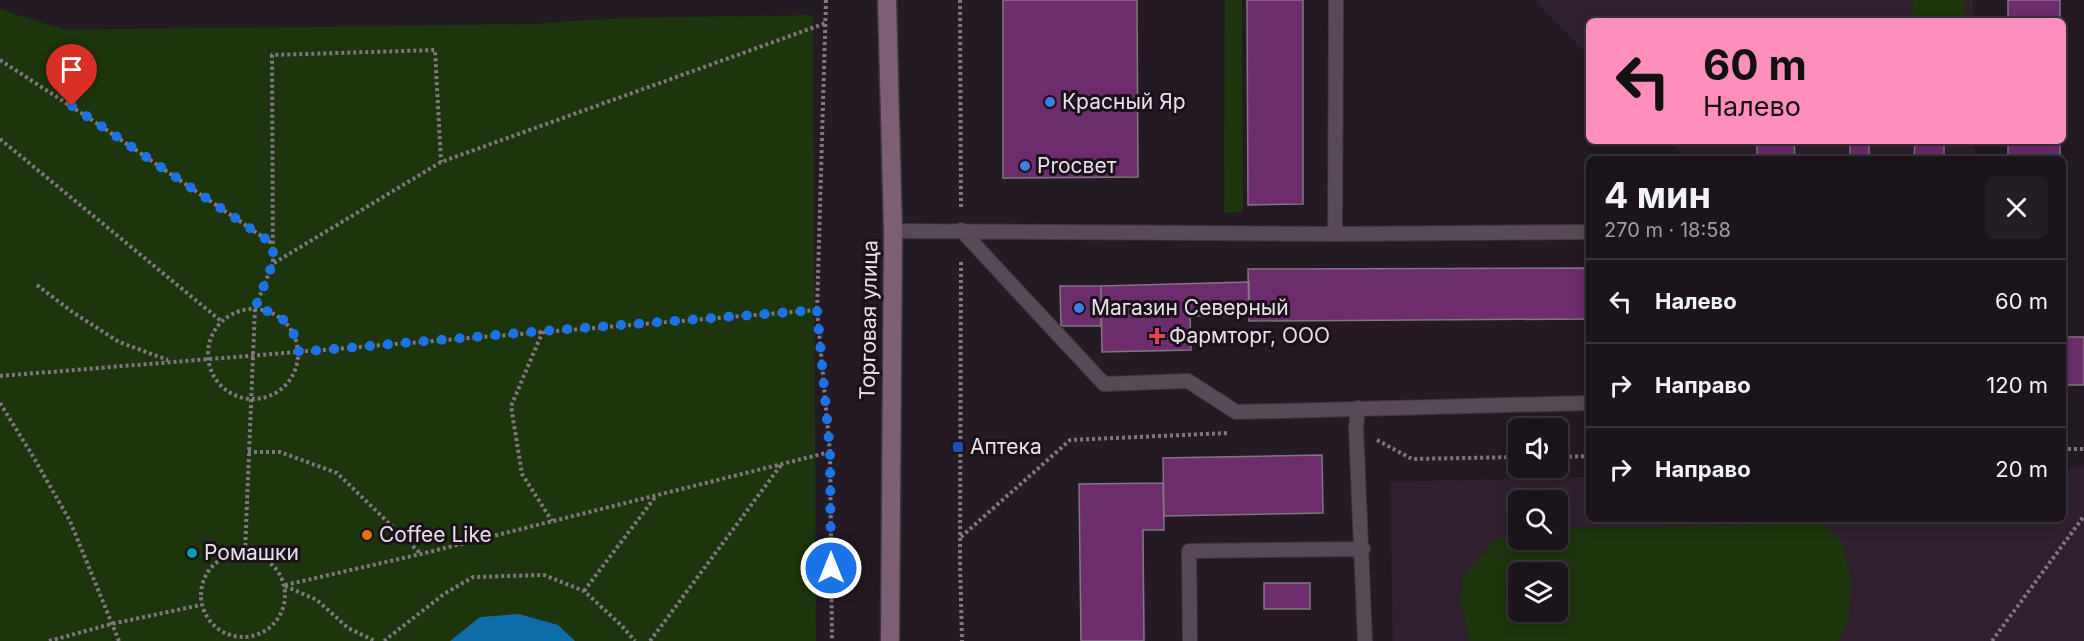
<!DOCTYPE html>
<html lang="ru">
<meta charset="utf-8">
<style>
:root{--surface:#1b141b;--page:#241d24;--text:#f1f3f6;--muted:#a09ea3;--line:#39333a}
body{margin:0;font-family:Inter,sans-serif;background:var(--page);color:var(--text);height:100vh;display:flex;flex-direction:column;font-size:22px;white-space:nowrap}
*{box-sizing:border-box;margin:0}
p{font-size:20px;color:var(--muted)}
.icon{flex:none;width:33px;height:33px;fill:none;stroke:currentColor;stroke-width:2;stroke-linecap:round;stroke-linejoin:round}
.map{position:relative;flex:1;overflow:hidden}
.panel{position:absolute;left:1586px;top:156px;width:480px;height:366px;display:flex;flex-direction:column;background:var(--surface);border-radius:9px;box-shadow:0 3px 15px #0003,0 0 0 2px var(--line)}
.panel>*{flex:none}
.top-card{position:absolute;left:1586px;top:18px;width:480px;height:126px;border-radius:9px;box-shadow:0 3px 15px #0003,0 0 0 2px var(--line);background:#fe8ebb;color:#111;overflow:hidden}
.tools{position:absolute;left:1508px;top:418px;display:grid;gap:12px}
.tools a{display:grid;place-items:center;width:60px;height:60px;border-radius:9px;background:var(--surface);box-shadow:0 3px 15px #0003,0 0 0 2px var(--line);font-size:30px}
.pin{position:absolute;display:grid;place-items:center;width:51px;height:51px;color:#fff;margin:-62px -26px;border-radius:50% 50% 50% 0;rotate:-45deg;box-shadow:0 0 6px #0007}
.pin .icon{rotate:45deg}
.me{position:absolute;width:66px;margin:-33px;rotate:0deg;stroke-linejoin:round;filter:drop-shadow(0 0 4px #0008)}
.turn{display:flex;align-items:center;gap:21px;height:126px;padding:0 18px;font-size:27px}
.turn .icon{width:78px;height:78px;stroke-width:2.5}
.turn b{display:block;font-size:42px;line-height:51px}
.round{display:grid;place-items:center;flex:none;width:63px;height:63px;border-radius:9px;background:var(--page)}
.headline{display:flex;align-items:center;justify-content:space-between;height:102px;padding:0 18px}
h1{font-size:36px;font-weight:700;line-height:45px}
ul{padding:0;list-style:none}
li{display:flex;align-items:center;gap:18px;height:84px;padding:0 18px;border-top:2px solid var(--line)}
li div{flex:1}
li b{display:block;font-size:22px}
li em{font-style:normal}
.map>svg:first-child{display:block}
.built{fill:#30202f;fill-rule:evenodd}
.green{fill:#1c350c;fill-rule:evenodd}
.water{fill:#0e6ca9}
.building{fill:#6d2d6d;stroke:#837582;stroke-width:1.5}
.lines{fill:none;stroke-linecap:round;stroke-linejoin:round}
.lane-casing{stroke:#3d353d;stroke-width:16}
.secondary-casing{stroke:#3d353d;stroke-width:21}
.path{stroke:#807780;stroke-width:4;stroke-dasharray:3 3;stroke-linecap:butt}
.lane{stroke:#574a56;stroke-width:14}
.secondary{stroke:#7e5e75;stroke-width:18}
.route{stroke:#1a73e8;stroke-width:10;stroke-dasharray:0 18}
.shop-dot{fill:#3f7fe0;stroke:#1b101b;stroke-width:2}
.health-dot{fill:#e0444e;stroke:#1b101b;stroke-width:2}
.transit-dot{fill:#1a4fb4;stroke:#1b101b;stroke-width:2}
.food-dot{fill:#e8710a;stroke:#1b101b;stroke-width:2}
.culture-dot{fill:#0f9aa8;stroke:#1b101b;stroke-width:2}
.labels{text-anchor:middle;stroke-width:6;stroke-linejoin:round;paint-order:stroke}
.poi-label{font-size:21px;fill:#e8e1e8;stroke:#1b101b;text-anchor:start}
.street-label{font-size:21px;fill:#e8e1e8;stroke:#1b101b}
</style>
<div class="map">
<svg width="2084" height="641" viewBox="0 0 2084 641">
<rect width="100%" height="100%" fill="#241a24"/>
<path class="built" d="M1535,0h438v21h-385v35z
M1670,141h304v18h-287z
M2084,467v174h-691l-3,-159 198,-5v42h474l1,-51zM1518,501h39v39h-39zM1518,573h39v39h-39z"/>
<path class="green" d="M1225,0h17l1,212 -19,1z
M1913,0h52v21h-52z
M0,9l65,21 465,-6 93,-6 190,-3 3,626h-816z
M1821,524l21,17 10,42 -4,41 -10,17h-368l-9,-38 2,-26 33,-37 22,-9v9h39v-11zM1518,573h39v39h-39z"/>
<path class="water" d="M519,614l39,11 17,16h-125l30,-24z"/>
<path class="building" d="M1003,0h134l1,177 -135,1z
M1247,0h56v204l-55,1z
M2008,0h52v21h-52z
M1757,141h37l1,18h-38z
M1850,141h19v18h-19z
M1915,141h29v18h-30z
M2008,141h52v18h-52z
M1588,268v51l-339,2 -1,-52z
M1249,282v33l-59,1 1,34 -89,2 -1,-66z
M1060,286h41v40h-40z
M2062,337h22v48h-22z
M1322,455l1,58 -159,3 -1,-58z
M1163,483l1,47h-21l1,111h-63l-2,-157z
M1264,583h46v26h-46z"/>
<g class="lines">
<g class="lane-casing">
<path id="lane" d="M961,230l143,154 84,-3 48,31 352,-9
M893,231l442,3 253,-2
M1335,234l1,-234
M1358,408l-2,20 9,213
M1190,641l-1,-90 174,-2"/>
</g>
<g class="secondary-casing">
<path id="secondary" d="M887,0l6,231 -3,410"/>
</g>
<path class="path" d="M826,0l-9,310 13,142 2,189
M960,0l1,209
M0,60l89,58 184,126
M0,139l221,182
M961,262l-1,299 2,80
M274,263l167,-101 385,-139
M37,285l34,26 48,31 49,18
M208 354a45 45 0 1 1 90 0a45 45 0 1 1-90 0Z
M543,331l-32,75 11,68 30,47
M0,376l817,-66
M0,403l31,50 39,68 49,120
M1377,440l35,19 106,-2
M2062,449h22
M248,452h32l57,21 84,81
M1557,457l31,-1
M961,537l109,-97 158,-7
M245,552l10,-244 18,-45 -1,-208 163,-5 6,112
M201 595a42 42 0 1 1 84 0a42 42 0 1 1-84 0Z
M285,585l136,-31 409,-102
M285,586l32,14 31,28 27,13
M584,591l72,-95
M49,641l62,-17 90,-19
M384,641l60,-47 29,-17 71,-2 40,16 37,34 14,16
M650,641l131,-176
M1992,641l92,-125"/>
<use href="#lane" class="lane"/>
<use href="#secondary" class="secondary"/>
</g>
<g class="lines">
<path class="route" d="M72,106l201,138v19l-18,45c27,5 39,17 44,44l244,-21 274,-21 13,142 1,116"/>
</g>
<g class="shop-dot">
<circle cx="1050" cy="102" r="6"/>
<circle cx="1025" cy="166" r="6"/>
<circle cx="1079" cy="308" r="6"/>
</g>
<path class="health-dot" d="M1154 327h6v6h6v6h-6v6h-6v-6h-6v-6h6z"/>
<rect class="transit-dot" x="952" y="441" width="12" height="12" rx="3"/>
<circle class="food-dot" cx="367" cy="535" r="6"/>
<circle class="culture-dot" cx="192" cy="553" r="6"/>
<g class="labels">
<g class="poi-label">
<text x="1062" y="109">Красный Яр</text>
<text x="1037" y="173">Proсвет</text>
<text x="1091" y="315">Магазин Северный</text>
<text x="1169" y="343">Фармторг, ООО</text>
<text x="970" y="454">Аптека</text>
<text x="379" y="542">Coffee Like</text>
<text x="204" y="560">Ромашки</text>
</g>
<g class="street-label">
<text transform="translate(869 320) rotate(-89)" y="7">Торговая улица</text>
</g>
</g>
</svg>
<div class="tools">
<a><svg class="icon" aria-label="sound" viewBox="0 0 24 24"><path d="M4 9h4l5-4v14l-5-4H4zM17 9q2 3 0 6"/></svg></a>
<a><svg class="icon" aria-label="search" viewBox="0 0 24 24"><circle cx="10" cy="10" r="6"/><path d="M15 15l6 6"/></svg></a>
<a><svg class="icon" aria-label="layers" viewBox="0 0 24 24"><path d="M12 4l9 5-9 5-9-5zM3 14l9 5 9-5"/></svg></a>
</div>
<div class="pin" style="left:72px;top:106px;background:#d93025"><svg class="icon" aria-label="arrive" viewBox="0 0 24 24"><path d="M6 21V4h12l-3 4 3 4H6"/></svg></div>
<svg class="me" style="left:831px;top:568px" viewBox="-20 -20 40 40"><circle r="17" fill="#1a73e8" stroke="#fff" stroke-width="3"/><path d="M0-11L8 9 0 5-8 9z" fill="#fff"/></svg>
<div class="top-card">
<div class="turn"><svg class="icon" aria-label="left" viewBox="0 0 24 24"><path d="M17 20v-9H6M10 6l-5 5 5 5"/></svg><div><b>60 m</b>Налево</div></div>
</div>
<section class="panel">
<div class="headline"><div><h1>4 мин</h1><p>270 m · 18:58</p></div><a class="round"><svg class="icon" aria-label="close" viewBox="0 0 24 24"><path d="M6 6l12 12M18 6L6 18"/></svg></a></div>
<ul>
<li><svg class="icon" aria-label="left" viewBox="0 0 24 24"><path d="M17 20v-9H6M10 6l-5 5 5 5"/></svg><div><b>Налево</b></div><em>60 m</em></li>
<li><svg class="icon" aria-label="right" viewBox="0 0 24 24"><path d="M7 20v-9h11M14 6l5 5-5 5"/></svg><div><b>Направо</b></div><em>120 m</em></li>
<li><svg class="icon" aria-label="right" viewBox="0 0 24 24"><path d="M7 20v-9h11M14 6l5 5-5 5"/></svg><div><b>Направо</b></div><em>20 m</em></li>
</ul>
</section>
</div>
